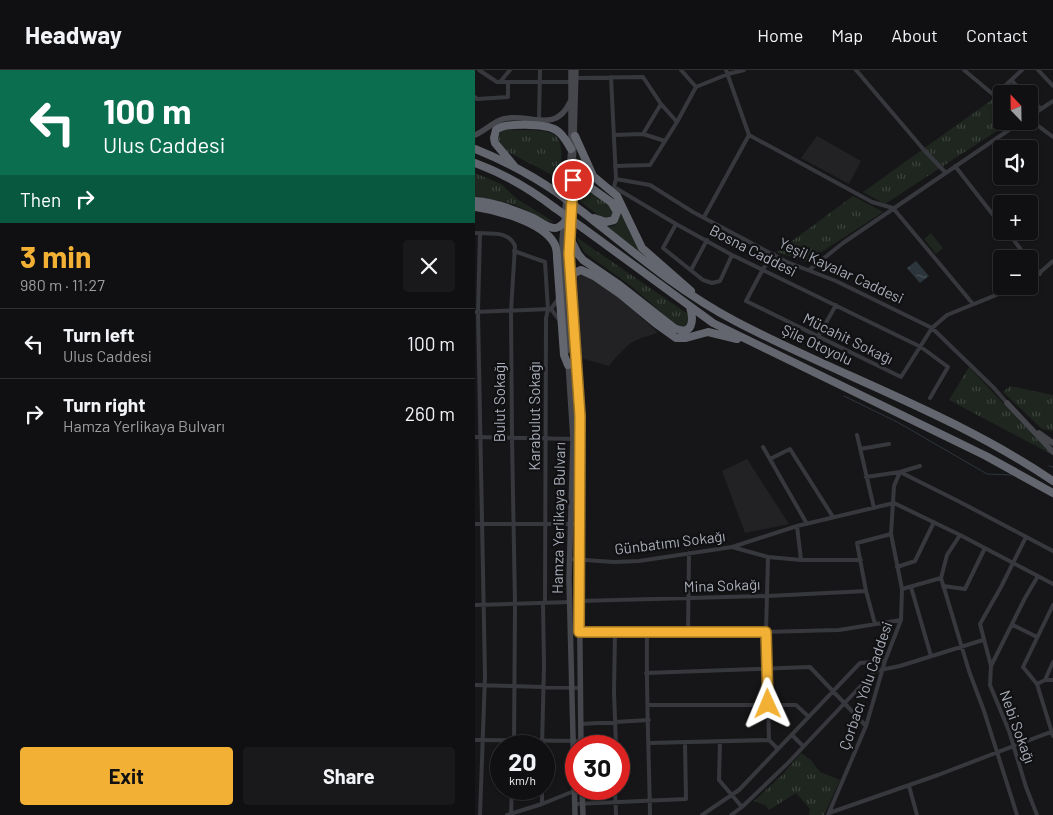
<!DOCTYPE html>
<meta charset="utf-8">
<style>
:root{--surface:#101012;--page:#19191b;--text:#f1f3f6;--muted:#9c9d9f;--line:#303032;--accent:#f2b134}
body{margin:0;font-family:Barlow,sans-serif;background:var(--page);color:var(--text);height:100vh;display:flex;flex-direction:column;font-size:19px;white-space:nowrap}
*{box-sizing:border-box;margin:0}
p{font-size:16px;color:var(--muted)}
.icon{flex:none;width:28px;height:28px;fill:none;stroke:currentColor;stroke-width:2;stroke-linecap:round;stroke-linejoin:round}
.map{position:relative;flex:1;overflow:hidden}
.panel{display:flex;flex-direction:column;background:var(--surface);width:475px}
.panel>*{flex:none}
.hud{background:#0b6e4f;color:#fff;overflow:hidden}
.needle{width:32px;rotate:338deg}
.fabs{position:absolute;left:518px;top:15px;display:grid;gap:10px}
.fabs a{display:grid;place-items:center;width:45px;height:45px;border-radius:5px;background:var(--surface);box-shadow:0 1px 4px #0004,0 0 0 1px var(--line);font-size:25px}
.speed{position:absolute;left:15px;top:665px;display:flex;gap:10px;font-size:25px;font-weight:700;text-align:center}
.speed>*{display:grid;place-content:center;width:65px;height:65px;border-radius:50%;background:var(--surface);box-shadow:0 1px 4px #0004,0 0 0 1px var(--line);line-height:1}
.speed small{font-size:12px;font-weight:400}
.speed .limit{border:8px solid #d22;background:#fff;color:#111}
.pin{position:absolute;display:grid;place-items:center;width:42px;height:42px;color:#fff;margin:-21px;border:2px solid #fff;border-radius:50%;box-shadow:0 1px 5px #0007}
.me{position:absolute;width:55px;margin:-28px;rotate:359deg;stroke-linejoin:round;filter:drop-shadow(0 0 4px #0008)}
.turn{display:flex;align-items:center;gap:18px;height:105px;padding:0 20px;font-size:22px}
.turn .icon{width:65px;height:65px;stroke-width:2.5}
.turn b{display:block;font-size:35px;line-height:42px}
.then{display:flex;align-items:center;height:48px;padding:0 20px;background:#0003;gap:10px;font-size:19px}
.round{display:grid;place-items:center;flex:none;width:52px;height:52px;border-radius:5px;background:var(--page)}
.headline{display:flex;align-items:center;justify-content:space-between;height:85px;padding:0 20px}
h1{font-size:30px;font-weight:700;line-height:38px;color:var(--accent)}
.button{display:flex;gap:10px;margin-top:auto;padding:10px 20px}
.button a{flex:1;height:58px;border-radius:5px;background:var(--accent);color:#111;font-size:20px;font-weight:700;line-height:58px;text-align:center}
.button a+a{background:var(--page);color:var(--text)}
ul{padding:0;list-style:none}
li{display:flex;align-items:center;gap:15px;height:70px;padding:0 20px;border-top:1px solid var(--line)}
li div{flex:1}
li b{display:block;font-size:19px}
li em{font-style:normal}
header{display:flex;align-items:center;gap:30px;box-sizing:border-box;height:70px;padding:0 25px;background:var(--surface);border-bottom:1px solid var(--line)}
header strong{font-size:24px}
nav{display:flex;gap:28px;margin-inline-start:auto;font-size:18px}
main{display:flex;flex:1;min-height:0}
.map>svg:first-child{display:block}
.built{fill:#222225}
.grass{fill:url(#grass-tufts)}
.pitch{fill:#1e261f}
.water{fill:url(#water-ripples)}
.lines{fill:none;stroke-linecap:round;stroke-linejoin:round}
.stream{stroke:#2c353c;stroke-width:1}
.street{stroke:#37383d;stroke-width:4}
.secondary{stroke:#45474d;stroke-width:5.5}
.highway{stroke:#63666e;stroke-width:8}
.highway-bridge{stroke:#63666e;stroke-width:8}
.route-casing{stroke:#9d7322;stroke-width:12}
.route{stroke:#f2b134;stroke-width:9}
.labels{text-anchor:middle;stroke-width:4.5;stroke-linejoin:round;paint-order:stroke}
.street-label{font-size:15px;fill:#a8adb8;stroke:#111113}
</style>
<header>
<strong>Headway</strong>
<nav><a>Home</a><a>Map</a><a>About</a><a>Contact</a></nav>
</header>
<main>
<section class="panel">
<div class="hud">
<div class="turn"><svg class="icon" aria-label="left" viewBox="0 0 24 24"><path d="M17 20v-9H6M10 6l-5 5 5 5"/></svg><div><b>100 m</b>Ulus Caddesi</div></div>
<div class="then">Then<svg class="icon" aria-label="right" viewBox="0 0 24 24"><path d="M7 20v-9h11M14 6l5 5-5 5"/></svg></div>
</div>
<div class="headline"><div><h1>3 min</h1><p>980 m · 11:27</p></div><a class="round"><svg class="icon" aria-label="close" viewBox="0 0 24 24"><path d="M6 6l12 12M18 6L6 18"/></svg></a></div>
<ul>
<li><svg class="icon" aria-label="left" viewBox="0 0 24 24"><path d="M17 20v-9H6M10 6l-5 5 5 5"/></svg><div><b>Turn left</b><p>Ulus Caddesi</p></div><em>100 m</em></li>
<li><svg class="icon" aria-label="right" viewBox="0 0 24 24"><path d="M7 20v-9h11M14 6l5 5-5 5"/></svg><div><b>Turn right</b><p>Hamza Yerlikaya Bulvarı</p></div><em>260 m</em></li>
</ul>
<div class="button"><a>Exit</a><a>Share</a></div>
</section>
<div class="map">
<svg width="578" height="745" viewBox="0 0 578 745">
<defs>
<pattern id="grass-tufts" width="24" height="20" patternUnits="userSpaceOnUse" patternTransform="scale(1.25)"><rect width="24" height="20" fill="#1e261f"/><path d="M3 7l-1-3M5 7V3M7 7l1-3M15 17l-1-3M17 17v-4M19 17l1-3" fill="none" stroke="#3c433d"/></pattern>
<pattern id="water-ripples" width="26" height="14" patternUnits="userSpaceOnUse" patternTransform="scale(1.25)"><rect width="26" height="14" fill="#2c353c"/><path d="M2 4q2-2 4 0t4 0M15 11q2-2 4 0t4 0" fill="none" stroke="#485056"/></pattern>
</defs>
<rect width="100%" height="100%" fill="#161618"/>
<path class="built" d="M342,66l44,25 -12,23 -48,-26z
M107,202l32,20 44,41 -17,5 -12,6 -13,13 -7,9 -29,-8 -5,-78 2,-4z
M272,389l42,65 -44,9 -23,-62z"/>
<path class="grass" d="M518,29l8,7v15h11l-127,83 -22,-12z
M31,60c58,0 58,-2 54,57l-8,-12 -48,-25 -7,-11 4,-8z
M104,84l15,28 -6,-2 -11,3z
M0,103l26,11 16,15 37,23c-12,0 -22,-9 -32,-14 -15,-7 -31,-9 -47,-11z
M107,118h6l23,19 2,4 -2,7h-9l-25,-19z
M378,126l30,16 -77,50 -29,-10z
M145,141l21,42 -33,-26c9,-1 12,-6 12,-16z
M101,167l112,77v7l-3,5 -5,1 -3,-1 -46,-40 -47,-34z
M494,297l82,87 -102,-54z
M535,316l43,9v36l-11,-2 -39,-37z
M326,683l10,7 9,12 20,8 -16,35h-15l1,-6 -14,-16 -27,17 -4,-5 -11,-4 28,-26z"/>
<path class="pitch" d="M456,163l12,15 -7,6 -12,-15z"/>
<path class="water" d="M441,191l13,15 -9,7 -13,-15z"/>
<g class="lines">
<path class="stream" d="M369,326l55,27 88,51 25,1
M574,396l4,1"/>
<path class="street" d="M4,0l18,12h74
M206,0l15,17
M251,0l23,65
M381,0l68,80 21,22
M489,0l37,31
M563,0l15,16
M136,7l5,102 -2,8 62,37 56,31 189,92 27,20 -18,31
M101,8l67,-1 18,27 16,18 19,-35
M536,10l14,14
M25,12l10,-12
M221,17l32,-13 16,-4
M519,26l28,-26
M0,27l2,2 31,-2v-14
M554,27l12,12
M554,47l24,-16
M554,49l24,18
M64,50l1,-50
M168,64l22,7
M139,65l29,-1 18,-30
M274,65l123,67 21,6 80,96
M140,96l35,-1 27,-43
M480,96l46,59
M141,109l34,6 43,27 94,50 49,19 96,47 62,60 13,15
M229,147l45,-82
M201,154l-13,24 40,32 9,3 8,-2 12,-26
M532,161l21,28
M0,163c14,1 34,-3 40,13l-4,65 1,127 3,166 -1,142
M5,163l-2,79 7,364 -5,139
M39,181l31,11 3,48 -2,8 -1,285
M299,184l-11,15 -17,32 155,76 31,-49 15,-13 71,-29
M554,189l11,15
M216,200l16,-30
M334,200l34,-27 179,-122
M554,212l24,-21
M83,229l-7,10 9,12
M0,242l75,-3
M343,267l18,-32
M382,365l17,73
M0,367l100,2
M288,377l44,77
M385,379l29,-5
M295,389l20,-10 43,68
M425,402l58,29 95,50
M391,407l34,-5 20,-6
M0,454h104
M322,456l4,34
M485,465l-13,20 -6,23 28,93 15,40 33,104
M551,467l-25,50 -21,37 11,42 -1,19 19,46 17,56 11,28
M257,477l65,-21 97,-23 66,32 93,49
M293,487l-2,75 3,108 9,9
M95,489l44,3 25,-1 93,-14 36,10 33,3h60
M422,497l18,-6 19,-39
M468,516l22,3 20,-41
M436,517l20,69
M427,519l39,-11
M104,531l189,-5 98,-5
M0,535l95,-3
M578,535l-30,62 14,17 16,52
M400,554l-9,-33 -9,-48 34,-9
M538,555l24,12
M104,562h179l81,-2 62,-10
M140,562l-1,60 2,54
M213,562l1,-79
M172,563c-1,61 2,121 3,182
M516,596l34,-68 13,-22
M171,603l164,-6 56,59
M570,610l8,-18
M562,614l8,-4h8
M0,615l105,3
M173,635h148l13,12
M106,654l68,-4
M317,665l11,11
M0,670l106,1
M245,671l-1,39 23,27
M174,673l120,-3
M67,676l2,-80 -1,-63
M434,716l8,29
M67,719v15
M140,719l1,26
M100,734l111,-5 -1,-57
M354,743l109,-38 115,-44
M36,744l1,-25
M32,745l35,-11 32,-13
M227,745l37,-25 121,-127 25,-2
M256,745l11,-8 45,-43 88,-93 25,-5 83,-26
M353,745l38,-89 19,-65 16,-41 1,-31 -11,-55 3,-48 6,-14"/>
<path class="secondary" d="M101,0l-4,140 -4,45 12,161 -1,137 2,193
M0,65c10,-4 18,-13 28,-16 25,-7 52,16 67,-17
M92,281l-5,-111 9,-91v-79
M93,292l5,77 -4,140 6,236
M532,333l46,49
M564,363l14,10
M107,719l1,26"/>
<path class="highway" d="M100,66l18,40 24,20 25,52 49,43
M0,79c30,12 57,26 84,45
M0,93c30,11 55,26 80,45
M40,97l-20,-24 -1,-5 2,-8c9,-8 50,-6 60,0 7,4 11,12 15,19
M98,126l6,-9 8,-2 24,17 6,10 -3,8 -8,2 -12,-4
M0,131c20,1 40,9 58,17 7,3 14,10 22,10 4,0 7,-3 10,-6
M0,137c22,3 67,15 79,36 3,5 3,10 3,15l7,97 4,10
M109,143c48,38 96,79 151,108 105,55 219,93 318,160
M108,158l130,95 273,133 67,37
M95,165l1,5 7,14 5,6 35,24 56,44c19,9 20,-8 16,-21
M96,211l3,-8 7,-3 13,6 26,18 35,29 21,15h10l22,-6 29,7"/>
<path class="highway-bridge" d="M84,124l25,19
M80,138l28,20"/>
</g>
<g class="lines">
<g class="route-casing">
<path id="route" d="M98,110l-4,74 11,162 -1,216h187l2,72"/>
</g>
<use href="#route" class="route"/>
</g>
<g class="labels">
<g class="street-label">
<text transform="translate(278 181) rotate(27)" y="5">Bosna Caddesi</text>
<text transform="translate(366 201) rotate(25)" y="5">Yeşil Kayalar Caddesi</text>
<text transform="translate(373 269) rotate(26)" y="5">Mücahit Sokağı</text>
<text transform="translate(342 275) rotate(25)" y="5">Şile Otoyolu</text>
<text transform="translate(25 332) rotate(-90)" y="5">Bulut Sokağı</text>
<text transform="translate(60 346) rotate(-90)" y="5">Karabulut Sokağı</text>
<text transform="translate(84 448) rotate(-89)" y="5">Hamza Yerlikaya Bulvarı</text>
<text transform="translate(195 473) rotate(-7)" y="5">Günbatımı Sokağı</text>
<text transform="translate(247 516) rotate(-2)" y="5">Mina Sokağı</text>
<text transform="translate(391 616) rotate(-71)" y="5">Çorbacı Yolu Caddesi</text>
<text transform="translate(542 657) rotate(70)" y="5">Nebi Sokağı</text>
</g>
</g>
</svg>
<div class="fabs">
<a><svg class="needle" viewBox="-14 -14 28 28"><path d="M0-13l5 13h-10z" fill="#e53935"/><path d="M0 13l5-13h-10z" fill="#9c9d9f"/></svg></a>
<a><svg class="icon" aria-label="sound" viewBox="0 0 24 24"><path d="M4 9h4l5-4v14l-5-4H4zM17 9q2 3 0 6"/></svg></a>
<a>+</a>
<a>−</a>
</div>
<div class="speed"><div>20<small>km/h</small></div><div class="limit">30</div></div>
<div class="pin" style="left:98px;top:110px;background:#d93025"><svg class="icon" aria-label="arrive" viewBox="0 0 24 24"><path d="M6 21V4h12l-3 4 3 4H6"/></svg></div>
<svg class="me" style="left:293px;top:634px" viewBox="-20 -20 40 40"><path d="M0-17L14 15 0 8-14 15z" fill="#f2b134" stroke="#fff" stroke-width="4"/></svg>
</div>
</main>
